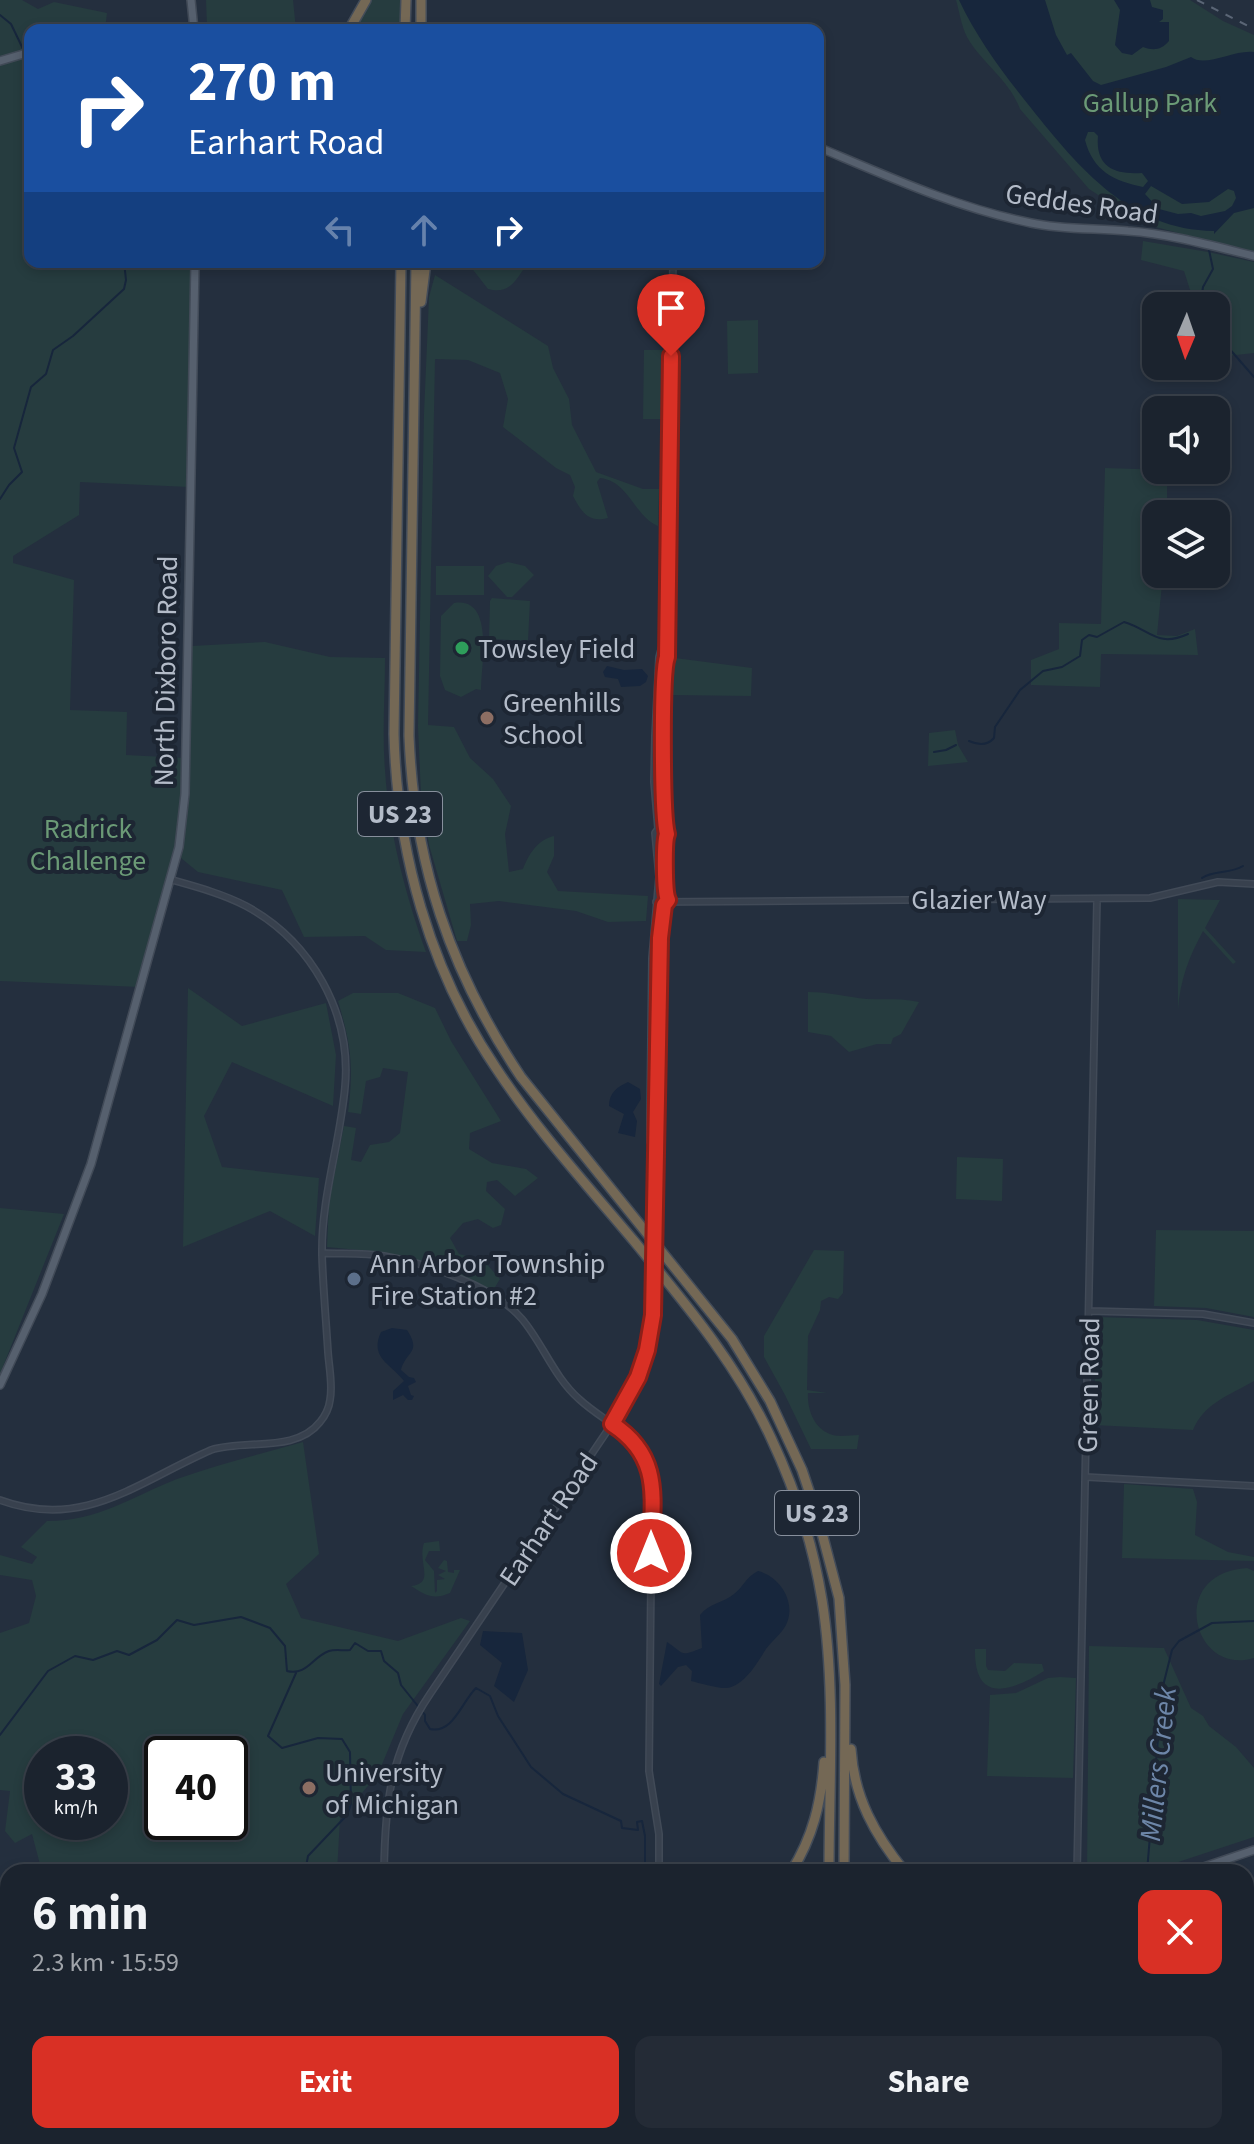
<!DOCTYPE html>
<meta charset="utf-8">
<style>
:root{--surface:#1b232e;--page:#242b36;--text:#f1f3f6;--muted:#a0a4aa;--line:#39404a;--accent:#d93025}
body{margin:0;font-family:"Source Sans 3",sans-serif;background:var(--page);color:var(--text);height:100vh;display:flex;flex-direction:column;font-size:30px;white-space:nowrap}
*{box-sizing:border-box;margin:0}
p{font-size:26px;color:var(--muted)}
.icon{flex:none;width:44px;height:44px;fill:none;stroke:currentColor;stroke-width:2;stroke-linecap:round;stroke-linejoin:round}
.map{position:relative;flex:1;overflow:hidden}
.side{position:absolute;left:0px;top:1864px;width:1254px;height:280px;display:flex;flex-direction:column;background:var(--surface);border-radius:24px 24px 0 0;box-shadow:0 4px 12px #0003,0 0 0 2px var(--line)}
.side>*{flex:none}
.hud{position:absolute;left:24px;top:24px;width:800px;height:244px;border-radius:16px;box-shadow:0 4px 12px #0003,0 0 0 2px var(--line);background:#1a4fa0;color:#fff;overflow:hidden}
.needle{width:52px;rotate:182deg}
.fabs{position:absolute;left:1142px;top:292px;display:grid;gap:16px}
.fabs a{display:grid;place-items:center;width:88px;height:88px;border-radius:16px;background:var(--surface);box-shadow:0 4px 12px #0003,0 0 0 2px var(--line);font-size:40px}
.speed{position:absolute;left:24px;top:1736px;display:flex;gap:16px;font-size:40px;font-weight:700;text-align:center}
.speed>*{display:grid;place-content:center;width:104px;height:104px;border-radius:50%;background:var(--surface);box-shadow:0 4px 12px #0003,0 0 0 2px var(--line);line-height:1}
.speed small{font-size:20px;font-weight:400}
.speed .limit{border:4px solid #111;border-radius:12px;background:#fff;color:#111}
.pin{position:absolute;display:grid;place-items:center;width:68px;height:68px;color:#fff;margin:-82px -34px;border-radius:50% 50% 50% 0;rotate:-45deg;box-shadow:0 0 8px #0007}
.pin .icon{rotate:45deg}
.me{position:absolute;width:88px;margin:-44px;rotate:0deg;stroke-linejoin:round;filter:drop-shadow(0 0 6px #0008)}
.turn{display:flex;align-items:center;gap:28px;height:168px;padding:0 32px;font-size:36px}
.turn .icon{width:104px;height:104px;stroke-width:2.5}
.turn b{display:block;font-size:56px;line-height:68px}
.lanes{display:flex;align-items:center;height:76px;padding:0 32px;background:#0003;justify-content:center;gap:40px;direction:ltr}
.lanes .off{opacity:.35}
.round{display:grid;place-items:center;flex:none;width:84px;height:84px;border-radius:16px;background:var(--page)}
.overview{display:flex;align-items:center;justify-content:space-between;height:136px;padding:0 32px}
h1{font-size:48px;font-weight:700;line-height:60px}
.cta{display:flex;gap:16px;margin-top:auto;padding:16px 32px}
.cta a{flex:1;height:92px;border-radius:16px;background:var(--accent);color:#fff;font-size:32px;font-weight:700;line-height:92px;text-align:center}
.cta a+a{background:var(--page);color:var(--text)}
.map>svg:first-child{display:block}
.green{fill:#263c3f;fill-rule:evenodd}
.water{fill:#17263c;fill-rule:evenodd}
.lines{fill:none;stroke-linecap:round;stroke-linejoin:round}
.stream{stroke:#17263c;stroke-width:2}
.minor-casing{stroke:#414a57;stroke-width:8}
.major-casing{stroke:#414a57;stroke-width:10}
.highway-casing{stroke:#434c59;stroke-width:12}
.minor{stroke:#38414e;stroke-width:5}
.major{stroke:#56606e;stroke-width:7}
.highway{stroke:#746855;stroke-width:9}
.rail{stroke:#5a6575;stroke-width:2;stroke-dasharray:8 8;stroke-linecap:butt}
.minor-bridge-casing{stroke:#414a57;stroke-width:8;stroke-linecap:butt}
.minor-bridge{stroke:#38414e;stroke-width:5}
.route-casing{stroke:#8d1f18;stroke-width:20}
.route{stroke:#d93025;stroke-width:14}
.leisure-dot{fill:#2e9e5b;stroke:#1d2633;stroke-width:3}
.education-dot{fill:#8d6e63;stroke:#1d2633;stroke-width:3}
.service-dot{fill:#5c6f8a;stroke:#1d2633;stroke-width:3}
.labels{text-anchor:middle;stroke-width:8;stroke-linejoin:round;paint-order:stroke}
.shield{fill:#1d2633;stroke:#878f9c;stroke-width:2}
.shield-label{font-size:26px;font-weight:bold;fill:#b4bcc9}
.park-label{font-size:28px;fill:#6b9a76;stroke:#1d2633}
.street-label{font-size:28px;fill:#b4bcc9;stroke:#1d2633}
.poi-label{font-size:28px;fill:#b4bcc9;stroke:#1d2633;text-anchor:start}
.water-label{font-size:30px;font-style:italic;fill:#6d86a8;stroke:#1d2633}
</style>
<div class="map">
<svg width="1254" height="2144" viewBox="0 0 1254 2144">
<rect width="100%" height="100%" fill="#242f3e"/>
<path class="green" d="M0,0h22l16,9 16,-7 53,11 -2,17h-75v232h161l-2,225 -109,-5 -1,33 -66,41v7l61,17 -4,130 57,2 -1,43 58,3 -2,69 -42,160 -140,-6z
M206,0h87l3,30h-46l-43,-4z
M371,0h30v30h-47z
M956,0h234l33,21 31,14v218l-106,-28 -29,-12 -13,-13 -17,-11 -69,-80c-10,-27 -34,-43 -50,-67 -8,-11 -10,-28 -14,-42z
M1143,241l65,11 46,10v91l-36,4 -2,-51h-14l-4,-11 -6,1 -8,-25 -43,-11z
M467,262h61c-11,17 -18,33 -40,27z
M435,275l113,71 5,22 16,31 3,26 24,47 47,17h16l-1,37c-24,-10 -29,-45 -58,-48l-3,4 11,36c-19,5 -26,-5 -35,-22l2,-9 -5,-12 -14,-7 -53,-41 5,-28 -8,-26 -32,-13 -33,-1 -7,366 26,2 16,31 23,21 18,27 -6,28 4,38 14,-3c6,-15 14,-29 31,-33v20l-7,16 11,19 90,5 -2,25 -38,1 -32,-11 -77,-10 -29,3 1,21 -4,16h-10l-28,-96 -8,-50 -3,-69 6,-312 5,-117z
M758,320v53l-30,1 -1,-53z
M644,350h23l-1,69h-23z
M1105,468l62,2v44h-11v60h7l-6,61 20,1 18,-7 3,26 -97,-1 -1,33 -69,-2v-25l28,-11v-26l42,1z
M508,562l17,4 9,9 -22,22h-5l-19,-21 8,-10z
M436,566h48v29h-48z
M492,598l38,3 -2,40 -39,-2 1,-38z
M454,603c41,-7 27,62 27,87l-5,-1 -15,8 -16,-7 -5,-14 1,-60z
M265,642l65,15 55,1c0,37 -3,75 0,112 4,63 20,123 41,182l-40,-2 -21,-14 -61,1 -22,-47 -84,-18 -17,-14 6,-51 5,-161z
M675,658l77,10 -1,28 -79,-1z
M955,730l3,15 10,17 -40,4 1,-33z
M1178,899l42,1 -15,28 31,34 -3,2 -30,-33c-14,26 -23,49 -25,79z
M188,988l54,38 84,-23 10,52 -3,51 -101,-44 -28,54 18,51 97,11 -4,58 -45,-25 -87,36z
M808,992c21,0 39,5 59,7 18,1 34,-1 52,3l-18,32 -8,4 -2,6h-14l-28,8 -18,-16 -23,-4z
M353,993h45l37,15 16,33 50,80 -31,12 -1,16 23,14 34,6 12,9 -23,18 -18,-16 -10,2 -1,9 19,18 -4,16 -8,3 -15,-9 -15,4 -13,15 9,16 24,6 17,19 -8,13 -78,-32 -34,-8 -53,-5 2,-45 15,-76 12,2 -5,32 10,2 9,-17 19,-3 11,-9 8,-61 -25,-4 -3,9 -14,4 -5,33 -13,-2c6,-46 3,-67 -10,-111z
M957,1157l46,2 -1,42 -46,-2z
M0,1208l64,6 -64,160z
M1156,1230l98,1v86l-48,-9 -52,-2z
M814,1250l30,1 -1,42 -5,6 -9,-2 -8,4 -1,9 -12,26 -1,54 20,3h-19c-1,16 6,37 25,42 7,2 18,0 26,0l-2,14h-46l-26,-54 -21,-38v-21z
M1096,1317l101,3 57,10v51c-24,14 -50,22 -61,49l-99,-5z
M303,1442l16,112 -33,30 15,34 97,23 63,-23 9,3 -67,93 -25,60 -38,45 -3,53h-295l-10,-38 -17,9 -10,-12 5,-40 -10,-1v-157l29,-10 7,-27 -4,-16 -32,-5v-20l32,9 5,-7 -16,-10 26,-26c52,0 84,-24 130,-42 41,-15 84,-25 126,-37zM42,1754h68v68h-68zM162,1754h68v68h-68z
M1124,1484l69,5 4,13 -2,33 33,17 26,5v4l-132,-3z
M439,1541l1,10h-11l-4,9 9,11 1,22 2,-2v-11l8,-1 -7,-4 8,-4 -8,-3 6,-8 3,1 1,11 6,1v-3h6l-10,23c-17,7 -23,3 -39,-7 25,-3 6,-23 13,-43z
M1247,1568l7,3v87c-61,19 -88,-85 -7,-90z
M1089,1646l75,2 27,60 12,8 6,10 27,21 18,21v69l-106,35h-61z
M975,1649h11v17l2,4 17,1 9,-8 28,1 2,7c-33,21 -70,33 -69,-22z
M1060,1677l16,1 -3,100 -86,-2 3,-81 26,-2 32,-15z"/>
<path class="water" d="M959,0h86l11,35 11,20 4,-2 22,28 8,4 65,-18 25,-10c14,11 44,-8 63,-5v156l-20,5 -20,21v-3c-84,-1 -135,-63 -183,-123 -28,-35 -53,-68 -72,-108zM1088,132h6l4,4c-3,32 18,39 44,37l6,8 -5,6c-29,-6 -50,-16 -58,-47zM1151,186l31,18 27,-2 19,-13 6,2 2,7 -4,8 -7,5 -24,5 -10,-3 -13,1 -19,-5 -14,-15z
M1114,0h36l2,7 11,3v9l-4,3h10v19c-8,9 -15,10 -26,6l-11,8 -10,-2 -7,-8 5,-35z
M607,666l17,4 18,-1 6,7 -2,6 -6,4 -19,1 -3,-8 -13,-2 -2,-5z
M628,1082l12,7 1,10 -8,13 4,9 -2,16 -17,-4 6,-19 -15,-8c0,-13 8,-19 19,-24z
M392,1328l15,2c15,23 -1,21 -6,40l8,7 5,1 2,4 -8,4 3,9 3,1 -2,4h-4l-5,-5 -10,5v-9l11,-10c-13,-17 -35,-23 -23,-49z
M758,1571c22,5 39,32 28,54 -4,8 -14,16 -20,24 -9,14 -21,36 -39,39 -7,1 -28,-5 -36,-7l1,-10 -6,-6 -8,2 -17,19 -2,-2 8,-42c18,12 12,15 35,6l-2,-33c9,-12 23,-12 34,-21 10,-8 12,-17 24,-23z
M483,1631l39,2 6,37 -14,32 -20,-16 8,-23 -22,-18z"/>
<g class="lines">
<path class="stream" d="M0,15l11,9 13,27
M1207,306l-6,-6 2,-13 10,-18 -4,-19
M1216,317l6,9 5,20 27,31
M0,499l9,-14 13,-13 -8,-24 17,-61 15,-13 7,-24 20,-14 51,-47 2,-9 -2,-18
M969,741c9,4 18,5 25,-3l1,-11 25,-37 23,-19 19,-4 18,-11 2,-16 7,-5 8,2 27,-15c27,8 33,26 64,12
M934,752l12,-2 10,-5
M1202,878c11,-8 28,-4 41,-12
M296,1673l-28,63 14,12 36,-10 24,1 8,13 1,52 -4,11 -39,41 -3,16
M0,1735l48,-64 27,-15 18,4 24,-9 12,4 28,-15 20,-20 17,5 47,-8 29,11 15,18 2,25c20,5 25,-14 42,-20 7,-2 14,0 21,-1l5,-7 13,8h13l3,10 14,12 3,12 24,30v6l5,8c23,5 31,-26 46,-41l14,8 8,20 33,51 32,27 58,27 1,7 16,2 -1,-8 5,-1 3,15v36
M1147,1872l15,-182 10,-40 7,-9 33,-18 42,-2
M678,2138l4,6"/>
<g class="minor-casing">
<path id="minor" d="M666,896l-2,-203 3,-36 6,-395
M656,902l494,-4 68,-16 36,2
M655,1148l-5,-6v-22l2,-162 7,-81 -4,-44 3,-4 -4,-47 1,-46 4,-79 5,-18
M656,1230l-1,-82 5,-210 4,-35
M322,1253c21,1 42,0 62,3 42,7 110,30 138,63 21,25 32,58 57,80 29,27 71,39 73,84l-3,288 10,63v38
M1090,1311l113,3 51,9
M1086,1477l168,9
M0,1500c84,31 139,-19 211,-50 34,-11 85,3 109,-28 5,-6 9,-14 10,-22 3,-15 -1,-33 -2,-48 -2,-32 -5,-65 -6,-97 -1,-58 18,-111 23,-168 7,-74 -34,-146 -99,-181 -23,-12 -49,-19 -74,-26
M384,1872c1,-70 6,-119 46,-178l196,-291c19,-40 27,-78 29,-122
M1077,1872l20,-973
M404,2136l2,8
M1074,2144v-8"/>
</g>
<g class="major-casing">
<path id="major" d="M191,0l3,30
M0,61l30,-9
M818,147c69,29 139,61 213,76 32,7 65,5 97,8 43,3 85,15 126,25
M0,1385l42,-91 49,-130 88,-317 6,-53 10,-532
M1189,1872l65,-22
M373,2144l24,-8"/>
</g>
<g class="highway-casing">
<path id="highway" d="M349,30l17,-30
M405,30l1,-30
M421,30v-30
M401,262l-7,472c3,118 35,235 102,334 40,61 91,117 138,173 51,62 103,123 137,197 24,51 42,106 51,162 14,88 7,184 7,272
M416,262l-7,474c5,128 41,235 112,341l211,262 38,62 32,69 16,48 21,80 6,87 -1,187
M421,302l5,-40
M851,1749c3,49 24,86 54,123
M791,1872c22,-35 30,-69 33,-110
M792,2136l6,8
M842,2136v8
M827,2144v-8
M857,2144l3,-8"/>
</g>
<use href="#minor" class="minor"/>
<use href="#major" class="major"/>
<use href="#highway" class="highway"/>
<path class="rail" d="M1197,0l57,29"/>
<g class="minor-bridge-casing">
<path id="minor-bridge" d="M655,1281l1,-51"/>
</g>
<use href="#minor-bridge" class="minor-bridge"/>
</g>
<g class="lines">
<g class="route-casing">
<path id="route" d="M651,1553c1,-54 12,-96 -39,-129l26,-47 9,-27 6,-35 7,-377 4,-33 4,-5c-4,-8 -4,-59 -1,-66 -5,-18 -6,-161 0,-177l4,-301"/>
</g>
<use href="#route" class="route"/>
</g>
<circle class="leisure-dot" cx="462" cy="648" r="8"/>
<g class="education-dot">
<circle cx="487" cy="718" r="8"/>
<circle cx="309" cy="1788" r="8"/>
</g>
<circle class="service-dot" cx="354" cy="1279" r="8"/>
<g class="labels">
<g class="shield">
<rect x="358" y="792" width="84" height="44" rx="6"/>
<rect x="775" y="1491" width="84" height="44" rx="6"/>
</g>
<g class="shield-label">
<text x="400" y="823">US 23</text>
<text x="817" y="1522">US 23</text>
</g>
<g class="park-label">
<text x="1150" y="112">Gallup Park</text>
<text x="88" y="838">Radrick<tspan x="88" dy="32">Challenge</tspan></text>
</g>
<g class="street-label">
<text transform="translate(1082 203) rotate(8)" y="10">Geddes Road</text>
<text transform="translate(165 671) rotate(-89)" y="10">North Dixboro Road</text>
<text x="979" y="909">Glazier Way</text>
<text transform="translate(1088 1385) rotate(-89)" y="10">Green Road</text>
<text transform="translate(548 1519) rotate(-56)" y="10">Earhart Road</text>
</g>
<g class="poi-label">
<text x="478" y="658">Towsley Field</text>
<text x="503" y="712">Greenhills<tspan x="503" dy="32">School</tspan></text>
<text x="370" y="1273">Ann Arbor Township<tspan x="370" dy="32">Fire Station #2</tspan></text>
<text x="325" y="1782">University<tspan x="325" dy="32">of Michigan</tspan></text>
</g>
<g class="water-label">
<text transform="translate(1158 1764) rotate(-84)" y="10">Millers Creek</text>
</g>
</g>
</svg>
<div class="fabs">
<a><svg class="needle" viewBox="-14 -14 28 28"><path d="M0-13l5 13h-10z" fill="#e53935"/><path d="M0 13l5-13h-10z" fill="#a0a4aa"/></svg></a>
<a><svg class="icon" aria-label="sound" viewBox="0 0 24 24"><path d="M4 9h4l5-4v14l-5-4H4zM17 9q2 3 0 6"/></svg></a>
<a><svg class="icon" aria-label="layers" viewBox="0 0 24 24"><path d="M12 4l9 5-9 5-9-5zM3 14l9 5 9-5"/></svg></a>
</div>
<div class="speed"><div>33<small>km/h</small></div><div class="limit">40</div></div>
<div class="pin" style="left:671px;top:356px;background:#d93025"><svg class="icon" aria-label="arrive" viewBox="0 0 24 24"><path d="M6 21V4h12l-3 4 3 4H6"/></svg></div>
<svg class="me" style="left:651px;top:1553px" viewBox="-20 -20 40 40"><circle r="17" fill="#d93025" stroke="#fff" stroke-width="3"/><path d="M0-11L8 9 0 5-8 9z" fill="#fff"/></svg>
<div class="hud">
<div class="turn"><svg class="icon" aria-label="right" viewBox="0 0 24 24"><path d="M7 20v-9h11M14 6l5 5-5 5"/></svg><div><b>270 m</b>Earhart Road</div></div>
<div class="lanes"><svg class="icon off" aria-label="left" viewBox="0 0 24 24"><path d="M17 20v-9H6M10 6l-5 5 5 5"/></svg><svg class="icon off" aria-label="ahead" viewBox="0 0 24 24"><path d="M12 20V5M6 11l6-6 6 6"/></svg><svg class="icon" aria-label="right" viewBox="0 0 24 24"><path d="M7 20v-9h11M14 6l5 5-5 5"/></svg></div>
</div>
<section class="side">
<div class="overview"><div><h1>6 min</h1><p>2.3 km · 15:59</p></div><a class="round" style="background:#d93025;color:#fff"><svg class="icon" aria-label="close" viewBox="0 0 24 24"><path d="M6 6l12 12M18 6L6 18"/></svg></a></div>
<div class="cta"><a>Exit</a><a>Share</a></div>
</section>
</div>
